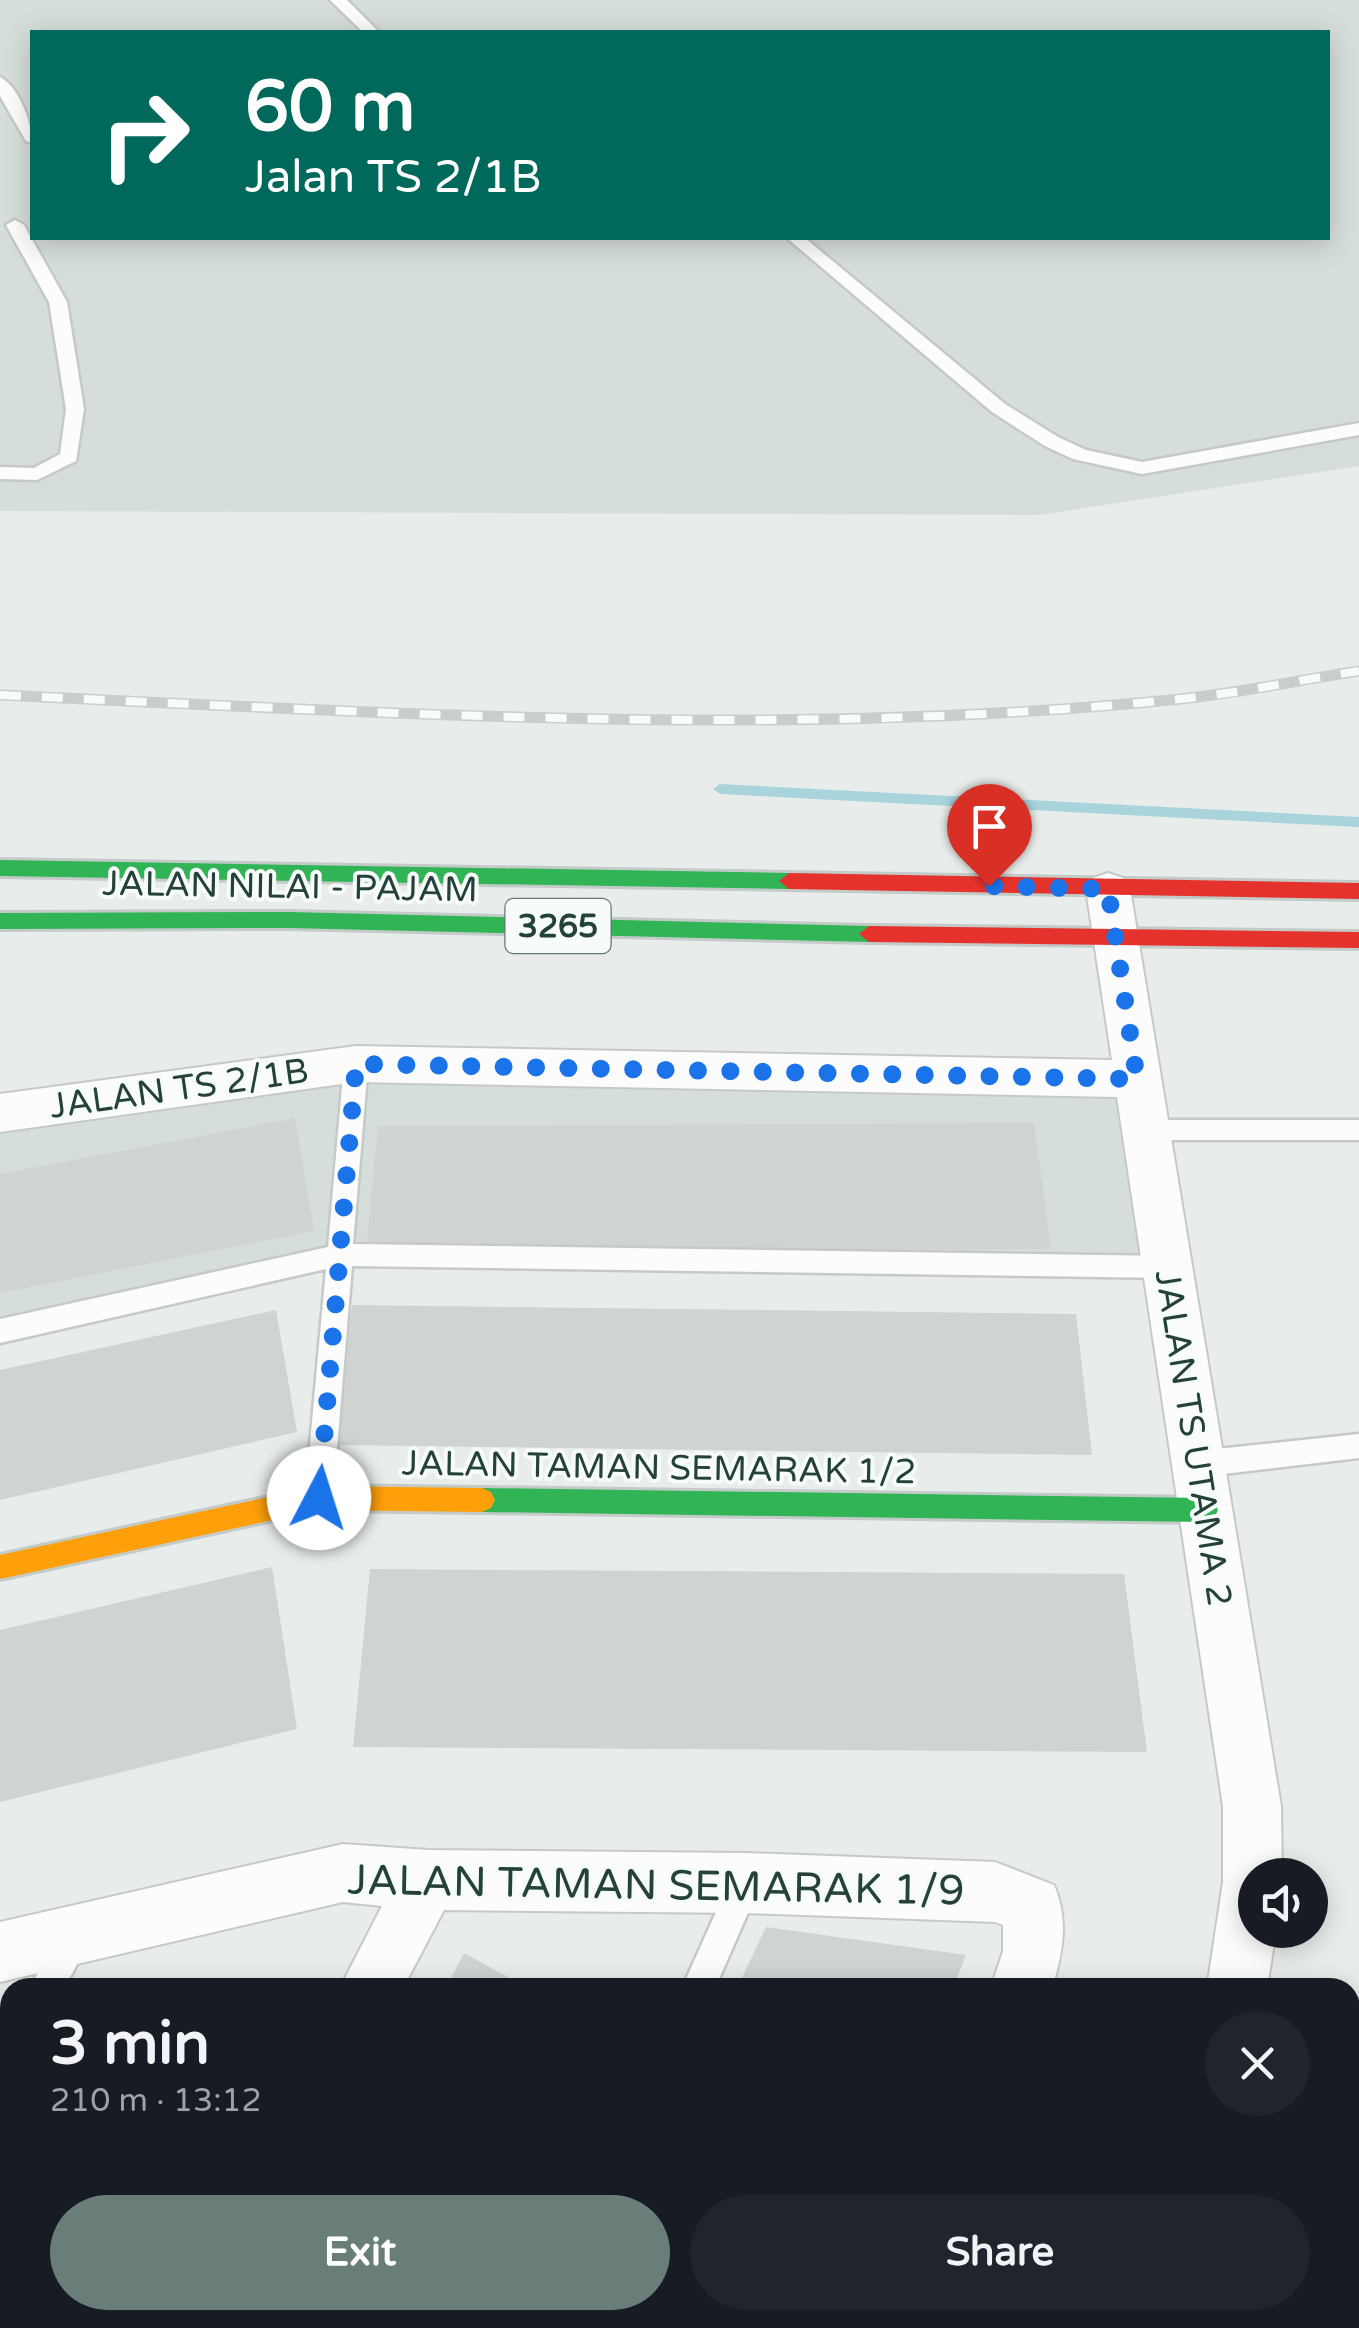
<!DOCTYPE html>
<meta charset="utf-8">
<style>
:root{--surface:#171b24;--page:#20242c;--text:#f1f3f6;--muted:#9ea1a6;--accent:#697e78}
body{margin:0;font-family:"Varela Round",sans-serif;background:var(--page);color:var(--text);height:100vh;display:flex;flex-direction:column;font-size:38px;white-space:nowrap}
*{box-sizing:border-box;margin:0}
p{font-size:32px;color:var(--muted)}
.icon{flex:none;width:55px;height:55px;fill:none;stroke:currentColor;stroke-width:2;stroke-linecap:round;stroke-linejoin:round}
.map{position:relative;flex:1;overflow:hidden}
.sheet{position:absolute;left:0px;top:1978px;width:1360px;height:352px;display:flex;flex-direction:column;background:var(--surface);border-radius:30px 30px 0 0;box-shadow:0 5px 25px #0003}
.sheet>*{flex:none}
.top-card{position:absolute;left:30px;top:30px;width:1300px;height:210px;border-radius:0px;box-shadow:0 5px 25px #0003;background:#00695c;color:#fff;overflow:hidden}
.buttons{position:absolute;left:1238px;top:1858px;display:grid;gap:20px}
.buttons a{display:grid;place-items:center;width:90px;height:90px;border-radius:50%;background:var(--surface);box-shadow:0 5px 25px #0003;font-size:50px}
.pin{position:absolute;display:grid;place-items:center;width:85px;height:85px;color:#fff;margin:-102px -42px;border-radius:50% 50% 50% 0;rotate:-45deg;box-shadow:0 0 10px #0007}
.pin .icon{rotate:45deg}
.me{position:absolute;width:110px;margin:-55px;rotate:5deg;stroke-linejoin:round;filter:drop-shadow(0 0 8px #0008)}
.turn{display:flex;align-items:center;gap:35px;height:210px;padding:0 50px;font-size:45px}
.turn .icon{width:130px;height:130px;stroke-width:2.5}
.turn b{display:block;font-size:70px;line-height:85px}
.round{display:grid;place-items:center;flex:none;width:105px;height:105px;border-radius:52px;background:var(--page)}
.summary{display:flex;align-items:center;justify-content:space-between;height:170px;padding:0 50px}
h1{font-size:60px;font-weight:700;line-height:75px}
.primary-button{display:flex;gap:20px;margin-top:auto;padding:20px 50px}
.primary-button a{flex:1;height:115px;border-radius:60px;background:var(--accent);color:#fff;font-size:40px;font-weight:700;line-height:115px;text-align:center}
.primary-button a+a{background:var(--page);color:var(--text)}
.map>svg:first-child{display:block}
.built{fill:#d6dedb;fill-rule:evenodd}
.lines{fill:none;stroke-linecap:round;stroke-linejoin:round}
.stream{fill:#a9d4db;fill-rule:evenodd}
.building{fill:#cfd4d2}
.lane-casing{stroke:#c5cac8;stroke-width:5}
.street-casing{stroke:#c5cac8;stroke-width:4}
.fast-casing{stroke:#c3cbc8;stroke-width:6}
.slow-casing{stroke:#c3cbc8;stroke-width:6}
.jam-casing{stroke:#c3cbc8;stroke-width:6}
.lane{fill:#fcfcfc;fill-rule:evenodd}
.street{fill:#fcfcfc;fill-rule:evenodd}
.fast{fill:#30b455;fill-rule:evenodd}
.slow{fill:#ff9f0a;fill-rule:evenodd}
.jam{fill:#e5322d;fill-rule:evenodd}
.rail-casing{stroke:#c9cdcc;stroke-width:11}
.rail{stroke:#f7fbf9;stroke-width:8;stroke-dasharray:21;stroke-linecap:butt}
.route{stroke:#1a73e8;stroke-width:18;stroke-dasharray:0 32.4}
.labels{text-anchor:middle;stroke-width:8;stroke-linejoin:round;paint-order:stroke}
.shield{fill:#f7fbf9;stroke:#637a73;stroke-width:2.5}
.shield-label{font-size:32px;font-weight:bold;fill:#24423a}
.street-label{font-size:35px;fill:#24423a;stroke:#f7fbf9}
.near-street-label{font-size:42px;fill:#24423a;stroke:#f7fbf9}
</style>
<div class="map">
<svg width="1359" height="2328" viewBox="0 0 1359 2328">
<rect width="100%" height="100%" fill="#e8edeb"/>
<path class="built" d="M0,0h1359v466l-320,49 -1039,-4zM32,32h1296v206h-1296z
M363,1064l780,14 39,193 -845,-10 -337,73v-200z"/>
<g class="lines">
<path class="stream" d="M720,784l639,33v10l-639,-33 -7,-5z"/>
</g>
<path class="building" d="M295,1118l19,113 -314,62v-119z
M1034,1123l17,126 -685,3 12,-126z
M352,1305l724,9 16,141 -756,-10z
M276,1310l21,122 -297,68v-130z
M272,1567l25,162 -297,73v-172z
M370,1569l754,5 23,178 -794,-5z
M766,1927l200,28 -13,33h-216z
M464,1953l64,35h-82z
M10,2148v172h105l-4,8h-111v-164z
M270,2320h241l-4,8h-241z
M583,2320h235l-3,8h-235z"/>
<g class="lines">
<g class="lane-casing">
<path id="lane" d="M330,0h17l32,32h-16z
M0,77c19,10 32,45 32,66l-6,-2 -26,-45z
M15,220l9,5 43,77 17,107 -8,52 -39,19 -37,-1v-12l34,1 26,-14 6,-45 -17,-107 -43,-77z
M787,238h18l200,166 53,33 28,13 56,12 217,-39v12l-217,39 -69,-15 -28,-13 -53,-34z
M356,1054l9,3 3,7 -15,180 814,12 9,3 4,8 -4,8 -9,3 -815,-12 -19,232 -4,9 -10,4 -10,-4 -4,-9 21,-229 -326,74v-24l328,-72 16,-183 3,-7z
M1145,1120h214v20h-214l-9,-3 -3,-7 3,-7z
M1359,1434v24l-161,19 -10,-4 -4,-9 4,-9 10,-4z
M745,1867l11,5 5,11 -46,105h-33l52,-116z
M74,1925l11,5 5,11 -26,47h-35l34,-58z
M10,2028v45l-10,4v-45z
M532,2320h34l-3,8h-34z"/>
</g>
<g class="street-casing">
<path id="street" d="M1108,873l15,5 7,11 151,917 1,69h-27v55h21l-9,58h-60l16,-106v-76l-106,-709 -761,-15 -356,50v-38l356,-48 756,14 -26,-171 7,-11z
M343,1844l85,6 317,3 250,9 59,23c15,35 9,67 -2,103h-61l12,-37v-26l-8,-3 -250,-9 -301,-3 -41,78h-63l42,-82 -39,-4 -343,80v-60z
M157,2320h67l-3,8h-67z
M871,2320h66l-3,8h-66z
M1104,2320h66l-3,8h-66z"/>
</g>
<g class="fast-casing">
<path id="fast" d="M0,860l789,13 10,8 -10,8 -789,-13z
M289,912l580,14 10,8 -10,8 -580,-14 -289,1v-16z
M482,1488l723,10 9,4 4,8 -4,8 -9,4 -723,-10 -9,-4 -4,-8 4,-8z"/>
</g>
<g class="slow-casing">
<path id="slow" d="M319,1486l163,2 9,4 4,8 -4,8 -9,4 -163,-2 -319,69v-24z"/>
</g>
<g class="jam-casing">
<path id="jam" d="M789,873l570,10v16l-570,-10 -10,-8z
M869,926l490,6v16l-490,-6 -10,-8z"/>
</g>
<use href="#lane" class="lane"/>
<use href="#street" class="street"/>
<use href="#fast" class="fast"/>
<use href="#slow" class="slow"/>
<use href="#jam" class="jam"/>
<g class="rail-casing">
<path id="rail" d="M0,695c392,18 788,44 1180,4 60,-6 119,-19 179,-28"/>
</g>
<use href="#rail" class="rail"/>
</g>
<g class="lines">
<path class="route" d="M319,1498l37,-434 781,15 -29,-190 -119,-3"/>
</g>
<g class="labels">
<rect class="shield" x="505.5" y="899" width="105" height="54" rx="8"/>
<g class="shield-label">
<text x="558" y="937">3265</text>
</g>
<g class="street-label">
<text transform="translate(290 886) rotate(1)" y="12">JALAN NILAI - PAJAM</text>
<text transform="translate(179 1088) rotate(-8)" y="12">JALAN TS 2/1B</text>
<text transform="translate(1194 1438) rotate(81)" y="12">JALAN TS UTAMA 2</text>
<text transform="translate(659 1467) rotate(1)" y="12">JALAN TAMAN SEMARAK 1/2</text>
</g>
<g class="near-street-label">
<text transform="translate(656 1884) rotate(1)" y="15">JALAN TAMAN SEMARAK 1/9</text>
</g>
</g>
</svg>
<div class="buttons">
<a><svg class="icon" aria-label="sound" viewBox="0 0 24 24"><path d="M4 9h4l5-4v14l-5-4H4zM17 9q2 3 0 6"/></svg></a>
</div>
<div class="pin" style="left:989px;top:886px;background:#d93025"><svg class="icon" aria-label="arrive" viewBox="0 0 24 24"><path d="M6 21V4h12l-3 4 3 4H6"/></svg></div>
<svg class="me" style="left:319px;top:1498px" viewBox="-20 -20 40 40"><circle r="19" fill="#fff"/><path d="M0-13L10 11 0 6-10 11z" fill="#1a73e8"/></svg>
<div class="top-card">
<div class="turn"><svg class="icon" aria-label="right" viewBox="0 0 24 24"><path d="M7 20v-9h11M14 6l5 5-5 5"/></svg><div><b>60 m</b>Jalan TS 2/1B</div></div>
</div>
<section class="sheet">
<div class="summary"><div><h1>3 min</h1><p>210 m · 13:12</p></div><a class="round"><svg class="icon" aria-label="close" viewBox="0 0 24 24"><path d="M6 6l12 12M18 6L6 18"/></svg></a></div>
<div class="primary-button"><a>Exit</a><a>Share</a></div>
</section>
</div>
